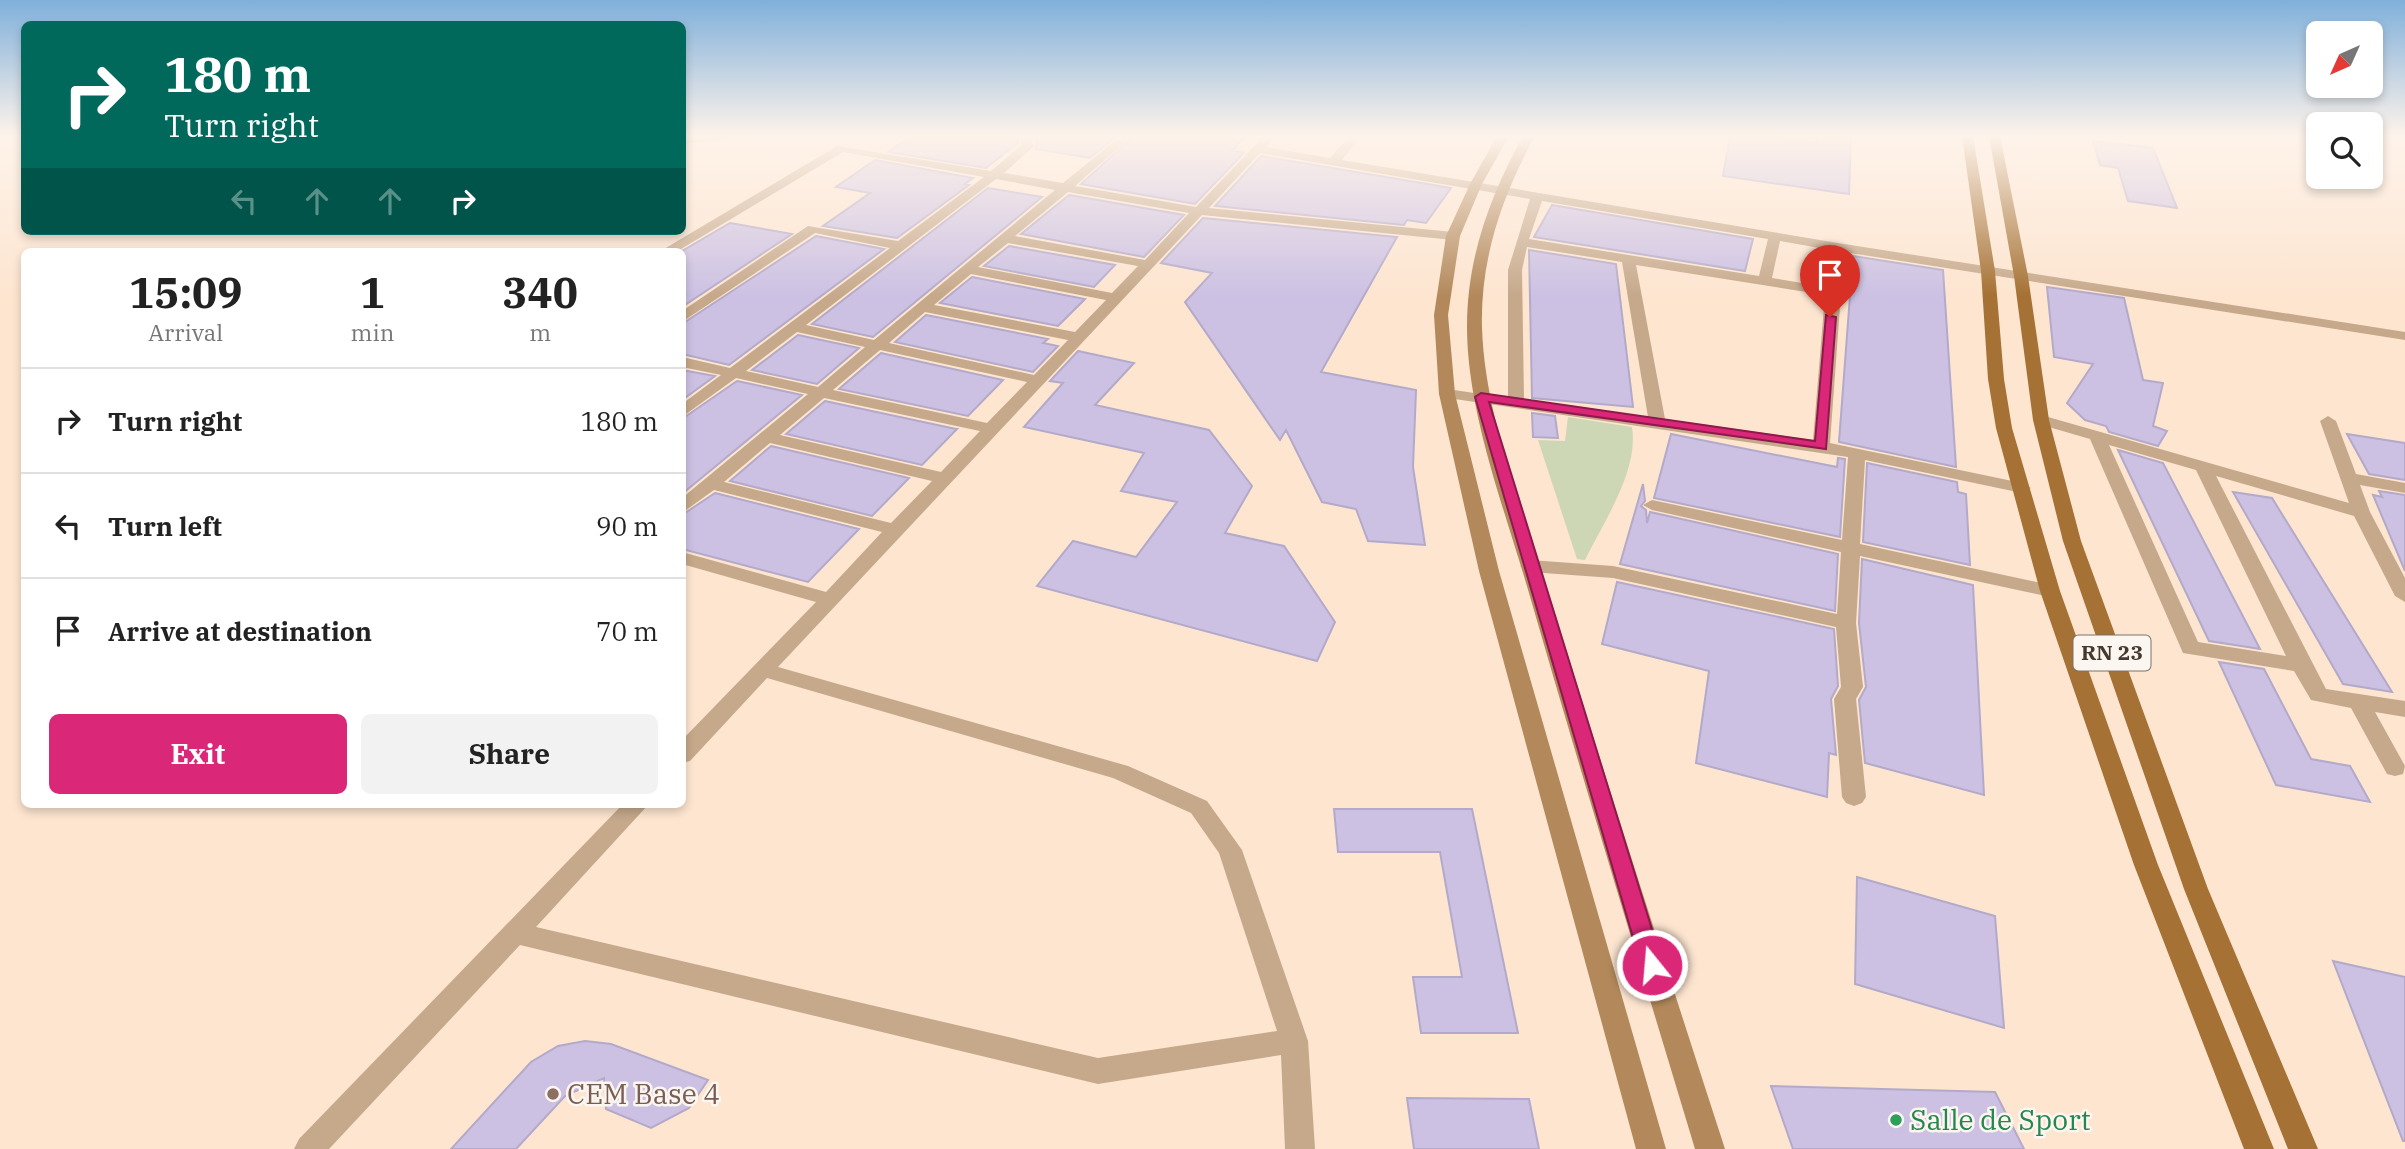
<!DOCTYPE html>
<style>
:root{--surface:#fff;--page:#f2f2f2;--text:#222;--muted:#767676;--line:#e0e0e0;--accent:#db2777}
body{margin:0;font-family:"IBM Plex Serif",serif;background:var(--page);color:var(--text);height:100vh;display:flex;flex-direction:column;font-size:26px;white-space:nowrap}
*{box-sizing:border-box;margin:0}
p{font-size:23px;color:var(--muted)}
.icon{flex:none;width:38px;height:38px;fill:none;stroke:currentColor;stroke-width:2;stroke-linecap:round;stroke-linejoin:round}
.map{position:relative;flex:1;overflow:hidden}
.details{position:absolute;left:21px;top:248px;width:665px;height:560px;display:flex;flex-direction:column;background:var(--surface);border-radius:10px;box-shadow:0 4px 10px #0003}
.details>*{flex:none}
.top-card{position:absolute;left:21px;top:21px;width:665px;height:214px;border-radius:10px;box-shadow:0 4px 10px #0003;background:#00695c;color:#fff;overflow:hidden}
.needle{width:46px;rotate:225deg}
.buttons{position:absolute;left:2306px;top:21px;display:grid;gap:14px}
.buttons a{display:grid;place-items:center;width:77px;height:77px;border-radius:10px;background:var(--surface);box-shadow:0 4px 10px #0003;font-size:35px}
.pin{position:absolute;display:grid;place-items:center;width:60px;height:60px;color:#fff;margin:-72px -30px;border-radius:50% 50% 50% 0;rotate:-45deg;box-shadow:0 0 7px #0007}
.pin .icon{rotate:45deg}
.me{position:absolute;width:77px;margin:-38px;rotate:343deg;stroke-linejoin:round;filter:drop-shadow(0 0 5px #0008)}
.turn{display:flex;align-items:center;gap:24px;height:147px;padding:0 28px;font-size:32px}
.turn .icon{width:91px;height:91px;stroke-width:2.5}
.turn b{display:block;font-size:49px;line-height:60px}
.lanes{display:flex;align-items:center;height:66px;padding:0 28px;background:#0003;justify-content:center;gap:35px;direction:ltr}
.lanes .off{opacity:.35}
.eta{display:flex;justify-content:space-evenly;align-items:center;height:119px;text-align:center}
.eta b{font-size:42px;font-weight:800;line-height:49px}
.cta{display:flex;gap:14px;margin-top:auto;padding:14px 28px}
.cta a{flex:1;height:80px;border-radius:10px;background:var(--accent);color:#fff;font-size:28px;font-weight:800;line-height:80px;text-align:center}
.cta a+a{background:var(--page);color:var(--text)}
ul{padding:0;list-style:none}
li{display:flex;align-items:center;gap:21px;height:105px;padding:0 28px;border-top:2px solid var(--line)}
li div{flex:1}
li b{display:block;font-size:26px}
li em{font-style:normal}
.map>svg:first-child{display:block}
.green{fill:#ced7b5}
.building{fill:#ccc1e3;stroke:#b3a9c9;stroke-width:2}
.lines{fill:none;stroke-linecap:round;stroke-linejoin:round}
.minor{fill:#c6a98b;fill-rule:evenodd}
.secondary{fill:#b3895b;fill-rule:evenodd}
.primary{fill:#a57134;fill-rule:evenodd}
.route{fill:#db2777;stroke:#8e194d;stroke-width:2}
.education-dot{fill:#8d6e63;stroke:#fcf6f1;stroke-width:2.5}
.leisure-dot{fill:#2e9e5b;stroke:#fcf6f1;stroke-width:2.5}
.labels{text-anchor:middle;stroke-width:5;stroke-linejoin:round;paint-order:stroke}
.shield{fill:#fcf6f1;stroke:#7c7269;stroke-width:2}
.shield-label{font-size:21px;font-weight:bold;fill:#45392f}
.near-education-label{font-size:28px;fill:#785e54;stroke:#fcf6f1;text-anchor:start}
.near-leisure-label{font-size:28px;fill:#27864d;stroke:#fcf6f1;text-anchor:start}
</style>
<div class="map">
<svg width="2405" height="1149" viewBox="0 0 2405 1149">
<rect width="100%" height="100%" fill="#fde5d0"/>
<path class="green" d="M1568,417l64,10c7,44 -28,94 -47,133l-8,-1 -39,-119 27,1z"/>
<path class="building" d="M912,136h105l1,7 -32,25 -98,-16z
M1037,136h80l-27,22 -54,-9z
M1134,136h112l-14,15 12,2 -49,51 -114,-20z
M1730,136h33l54,7v-7h34l-2,58 -126,-18z
M2093,141l60,7 24,60 -49,-7 -10,-33 -18,-3z
M1261,156l190,32 -25,35 -19,-3 -3,5 -189,-19z
M875,160l98,18 -8,6 4,1 -72,53 -74,-12 47,-33 -34,-6z
M988,188l54,9 -169,140 -61,-13z
M1069,195l115,20 -40,42 -123,-23z
M1552,205l201,34 -8,32 -211,-34z
M1203,218l194,19 -76,135 95,18 -3,77 12,78 -57,-4 -12,-32 -34,-7 -36,-72 -6,10 -95,-138 27,-29 -51,-10z
M730,223l62,11 -110,73v-56z
M816,236l68,13 -155,116 -47,-11v-30z
M1009,246l106,19 -21,22 -110,-21z
M1529,250l87,14 17,143 -101,-9z
M1853,256l90,14 13,197 -117,-25z
M972,277l113,22 -27,27 -118,-23z
M2047,287l77,11 19,82 20,3 -10,43 14,5 -9,15 -49,-14 -3,-6 -21,-6 -18,-17 26,-39 -39,-7z
M926,315l122,24 -5,4 15,3 -25,26 -138,-30z
M798,335l61,13 -42,36 -65,-14z
M1078,351l56,12 -39,42 114,25 43,56 -27,47 59,13 51,76 -18,39 -280,-75 36,-45 63,16 41,-55 -56,-11 23,-38 -120,-26 39,-44 -13,-2z
M881,353l122,27 -35,36 -129,-27z
M682,370l33,6 -33,24z
M737,381l65,14 -120,99v-75z
M825,401l131,28h1l-35,36 -136,-31z
M1532,413l23,3 3,22 -25,-1z
M1671,434l166,33 1,-9 7,1 -5,78 -186,-39z
M2347,434l58,9v37l-36,-6z
M771,446l138,32 -37,38 -142,-35z
M2118,450l45,13 97,186 -51,-8z
M1867,463l90,19 1,10 8,2 4,71 -107,-23z
M1643,484l2,17 -4,5 5,4 1,13 3,-11 188,42 -3,57 -215,-47z
M2379,491l26,4v76l-32,-76 9,2z
M2233,492l39,6 120,194 -49,-8z
M715,493l144,36 -51,53 -126,-33v-34z
M1862,559l111,26 11,210 -119,-32 -6,-63 7,-13 -7,-64z
M1617,582l217,47 4,57 -7,13 5,56 -7,-2 -2,44 -131,-34 13,-92 -107,-27z
M2219,662l45,7 47,90 39,7 20,36 -94,-17z
M1334,809h138l46,224h-97l-8,-56h49l-22,-125h-102z
M1857,877l138,39 9,112 -149,-44z
M2333,961l72,16v164h-2z
M585,1041l26,3 97,36 -19,28 -38,20 -45,-19 -2,-31 -39,18 -49,53h-65l80,-87 27,-16z
M1771,1086l224,6 29,57h-231z
M1407,1098l122,1 10,50h-125z"/>
<g class="lines">
<path class="minor" d="M701,136h34l-6,3 -47,5v-7z
M1019,136h10l5,10 -30,27 59,10 58,-47h11l-57,50 121,21 68,-71h12l-10,11 64,11 20,-22h11l-19,24 496,83 567,89v8l-561,-88 -14,191 192,40 9,5 -9,5 -157,-33 -5,84 190,41 10,6 -10,6 -190,-41 -4,67 7,64 -7,12 10,98 -4,6 -8,3 -8,-3 -4,-6 -8,-98 7,-12 -5,-60 -223,-49 -83,-6 -10,-6 10,-6 83,6 224,48 4,-62 -189,-42 -9,-5 9,-5 190,40 6,-83 -407,-60v-6l6,-2 61,9v-128l22,-71 -270,-46 -51,55 244,24 7,4 -7,4 -251,-25 -424,452 350,99 79,35 35,49 66,191 7,108h-30l-4,-94 -183,29 -578,-139 -191,204h-35l5,-10 323,-334h26l-112,122 562,131 179,-27 -58,-178 -28,-40 -78,-35 -346,-100 -77,83 -8,2v-23l134,-138 -134,-38v-12l144,40 56,-60 -168,-42 -32,23v-15l126,-104 -72,-16 -54,39v-13l39,-29 -39,-8v-10l48,11 160,-120 -75,-15 -133,89v-11l126,-85 90,15 86,-64 -141,-25 -167,100h-17l178,-106 154,25 31,-26zM996,179l59,11 -181,150 -68,-15zM1068,192l121,21 -44,47 -130,-24zM1542,201l226,38 -9,37 -230,-37zM1780,241l51,9 -5,37 -54,-9zM1008,243l130,23 -26,27 -134,-26zM1527,247l95,15 26,155 -124,-17 -2,-130zM1636,265l189,30 -12,145 -148,-21zM971,274l135,26 -31,32 -141,-27zM925,312l143,28 -34,35 -145,-32zM797,332l68,15 -47,40 -72,-16zM880,350l147,32 -40,41 -154,-33zM824,398l156,33 -39,41 -161,-37zM770,443l162,38 -41,42 -167,-41z
M2041,415l308,88 -29,-82 8,-5 8,5 20,53 49,9v10l-45,-8 10,27 35,66v24l-10,-6 -41,-80 -138,-40 110,213 79,12v16l-30,-5 30,54 -2,8 -8,2 -8,-2 -36,-66 -40,-8 -17,-29 -111,-18 -93,-214 -55,-16 -2,-3 2,-3zM2109,445l87,25 90,186 -88,-14z"/>
<path class="secondary" d="M1497,136h12l-27,48 -22,52 -12,79 7,79 44,177 167,578h-30l-157,-578 -40,-177 -5,-79 12,-79 24,-52z
M1523,136h12c-33,60 -55,123 -53,192 3,91 43,186 69,273 56,183 115,366 174,548h-30c-55,-183 -111,-365 -164,-549 -24,-85 -64,-185 -64,-273 0,-70 23,-131 56,-191z"/>
<path class="primary" d="M1962,136h11l22,135 9,108 8,49 48,163 98,274 116,284h-30l-110,-284 -94,-274 -44,-163 -8,-49 -7,-108z
M1989,136h11l28,140 21,144 32,121 127,348 110,260h-30l-104,-260 -121,-348 -30,-121 -19,-144z"/>
</g>
<linearGradient id="sky" x2="0" y2="1"><stop stop-color="#80b0db"/><stop offset="0.46" stop-color="#fef3ea"/><stop offset="1" stop-color="#fef3ea" stop-opacity="0"/></linearGradient>
<rect width="2405" height="296" fill="url(#sky)"/>
<path class="route" d="M1826,315l10,2 -10,132 -337,-47 174,563 -3,7 -8,3 -7,-3 -4,-7 -166,-568 6,-4 334,48z"/>
<circle class="education-dot" cx="553" cy="1094" r="7"/>
<circle class="leisure-dot" cx="1896" cy="1120" r="7"/>
<g class="labels">
<rect class="shield" x="2073.5" y="635.5" width="77" height="35" rx="5"/>
<g class="shield-label">
<text x="2112" y="660">RN 23</text>
</g>
<g class="near-education-label">
<text x="567" y="1104">CEM Base 4</text>
</g>
<g class="near-leisure-label">
<text x="1910" y="1130">Salle de Sport</text>
</g>
</g>
</svg>
<div class="buttons">
<a><svg class="needle" viewBox="-14 -14 28 28"><path d="M0-13l5 13h-10z" fill="#e53935"/><path d="M0 13l5-13h-10z" fill="#767676"/></svg></a>
<a><svg class="icon" aria-label="search" viewBox="0 0 24 24"><circle cx="10" cy="10" r="6"/><path d="M15 15l6 6"/></svg></a>
</div>
<div class="pin" style="left:1830px;top:317px;background:#d93025"><svg class="icon" aria-label="arrive" viewBox="0 0 24 24"><path d="M6 21V4h12l-3 4 3 4H6"/></svg></div>
<svg class="me" style="left:1652px;top:965px" viewBox="-20 -20 40 40"><circle r="17" fill="#db2777" stroke="#fff" stroke-width="3"/><path d="M0-11L8 9 0 5-8 9z" fill="#fff"/></svg>
<div class="top-card">
<div class="turn"><svg class="icon" aria-label="right" viewBox="0 0 24 24"><path d="M7 20v-9h11M14 6l5 5-5 5"/></svg><div><b>180 m</b>Turn right</div></div>
<div class="lanes"><svg class="icon off" aria-label="left" viewBox="0 0 24 24"><path d="M17 20v-9H6M10 6l-5 5 5 5"/></svg><svg class="icon off" aria-label="ahead" viewBox="0 0 24 24"><path d="M12 20V5M6 11l6-6 6 6"/></svg><svg class="icon off" aria-label="ahead" viewBox="0 0 24 24"><path d="M12 20V5M6 11l6-6 6 6"/></svg><svg class="icon" aria-label="right" viewBox="0 0 24 24"><path d="M7 20v-9h11M14 6l5 5-5 5"/></svg></div>
</div>
<section class="details">
<div class="eta">
<div><b>15:09</b><p>Arrival</p></div>
<div><b>1</b><p>min</p></div>
<div><b>340</b><p>m</p></div>
</div>
<ul>
<li><svg class="icon" aria-label="right" viewBox="0 0 24 24"><path d="M7 20v-9h11M14 6l5 5-5 5"/></svg><div><b>Turn right</b></div><em>180 m</em></li>
<li><svg class="icon" aria-label="left" viewBox="0 0 24 24"><path d="M17 20v-9H6M10 6l-5 5 5 5"/></svg><div><b>Turn left</b></div><em>90 m</em></li>
<li><svg class="icon" aria-label="arrive" viewBox="0 0 24 24"><path d="M6 21V4h12l-3 4 3 4H6"/></svg><div><b>Arrive at destination</b></div><em>70 m</em></li>
</ul>
<div class="cta"><a>Exit</a><a>Share</a></div>
</section>
</div>
